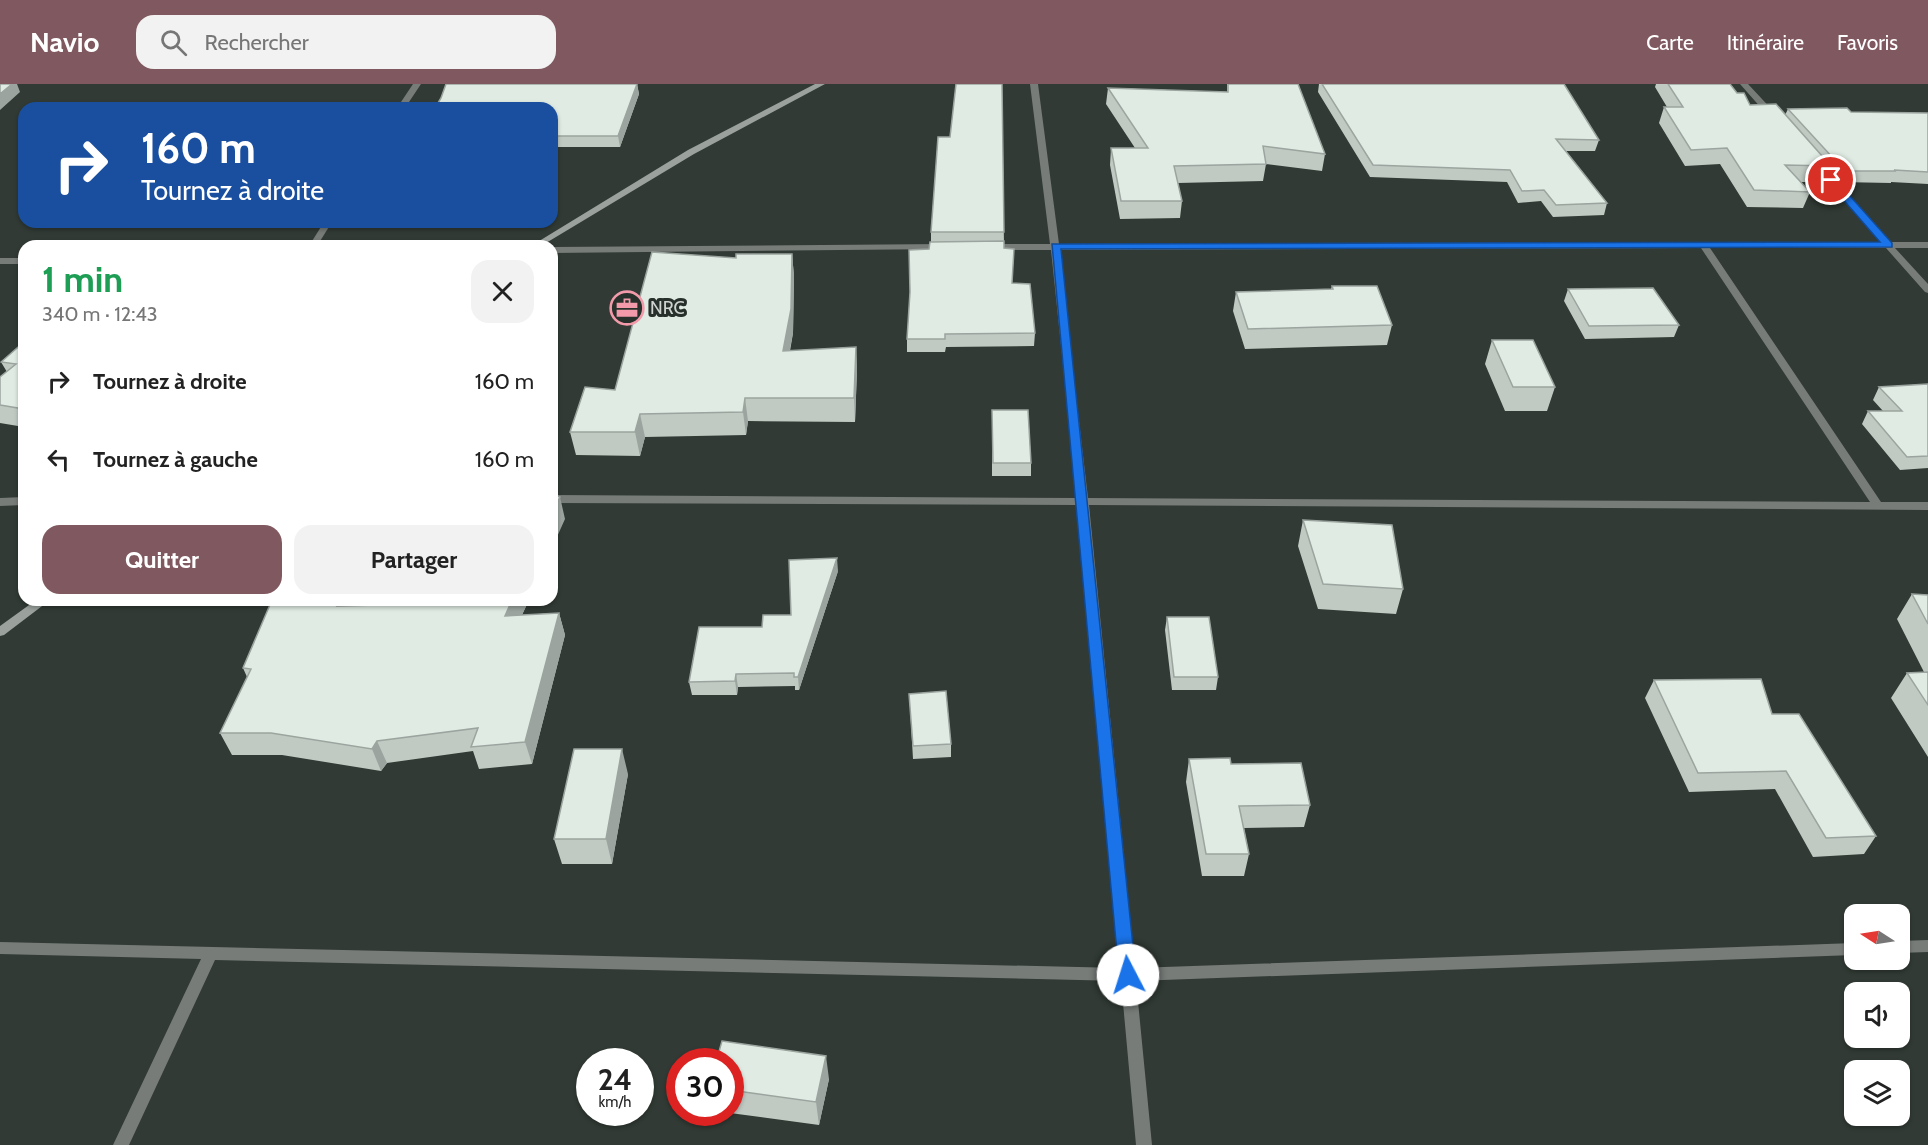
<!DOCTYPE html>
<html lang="fr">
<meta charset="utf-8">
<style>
:root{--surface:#fff;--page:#f2f2f2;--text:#222;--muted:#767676;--accent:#80585f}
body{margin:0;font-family:Cabin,sans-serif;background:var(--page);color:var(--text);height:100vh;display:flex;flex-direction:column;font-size:22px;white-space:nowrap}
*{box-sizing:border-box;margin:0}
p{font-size:20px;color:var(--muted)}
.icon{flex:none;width:33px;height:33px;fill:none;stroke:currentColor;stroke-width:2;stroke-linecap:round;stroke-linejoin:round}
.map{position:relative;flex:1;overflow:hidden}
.panel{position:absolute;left:18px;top:156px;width:540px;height:366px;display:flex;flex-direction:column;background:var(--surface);border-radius:18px;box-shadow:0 2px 4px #0004}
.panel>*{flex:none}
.hud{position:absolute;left:18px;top:18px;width:540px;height:126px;border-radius:18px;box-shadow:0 2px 4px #0004;background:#1a4fa0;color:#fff;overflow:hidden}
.needle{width:39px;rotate:282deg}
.tools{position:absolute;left:1844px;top:820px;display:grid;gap:12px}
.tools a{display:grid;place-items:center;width:66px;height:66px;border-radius:12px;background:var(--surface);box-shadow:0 2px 4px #0004;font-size:30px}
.speed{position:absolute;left:576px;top:964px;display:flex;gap:12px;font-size:30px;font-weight:700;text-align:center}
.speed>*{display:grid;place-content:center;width:78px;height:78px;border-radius:50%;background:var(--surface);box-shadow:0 2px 4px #0004;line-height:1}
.speed small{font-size:15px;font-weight:400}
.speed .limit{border:9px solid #d22;background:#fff;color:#111}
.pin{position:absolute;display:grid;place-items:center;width:51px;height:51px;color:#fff;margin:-26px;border:3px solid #fff;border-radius:50%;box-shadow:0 2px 6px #0007}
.me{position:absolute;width:66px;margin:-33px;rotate:355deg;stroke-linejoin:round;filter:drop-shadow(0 0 4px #0008)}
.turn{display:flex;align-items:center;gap:21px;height:126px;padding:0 24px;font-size:27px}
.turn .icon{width:78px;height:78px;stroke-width:2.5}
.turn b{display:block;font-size:42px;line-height:51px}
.round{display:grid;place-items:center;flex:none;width:63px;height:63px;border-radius:18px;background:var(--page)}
.summary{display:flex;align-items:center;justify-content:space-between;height:102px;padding:0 24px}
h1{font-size:36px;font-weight:700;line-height:45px;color:#1e9e55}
.primary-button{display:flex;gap:12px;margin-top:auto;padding:12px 24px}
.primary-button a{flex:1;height:69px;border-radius:18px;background:var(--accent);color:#fff;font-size:24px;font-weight:700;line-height:69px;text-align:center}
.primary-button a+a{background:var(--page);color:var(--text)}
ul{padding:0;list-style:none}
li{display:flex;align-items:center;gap:18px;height:78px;padding:0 24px}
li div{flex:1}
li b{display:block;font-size:22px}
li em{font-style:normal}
header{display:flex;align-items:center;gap:36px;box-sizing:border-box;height:84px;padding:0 30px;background:var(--accent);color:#fff}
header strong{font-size:28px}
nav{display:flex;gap:33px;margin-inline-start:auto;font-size:21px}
.search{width:420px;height:54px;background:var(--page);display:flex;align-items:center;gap:15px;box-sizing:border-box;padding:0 21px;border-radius:18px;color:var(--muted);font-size:22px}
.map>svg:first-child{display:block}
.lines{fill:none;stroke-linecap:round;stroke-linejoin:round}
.street{fill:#777c79;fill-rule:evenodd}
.secondary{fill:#9ba29d;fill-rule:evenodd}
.wall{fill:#c0cac3}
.shaded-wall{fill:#9ca49f}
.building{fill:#dfebe3;stroke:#9ca49f;stroke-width:1.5}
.route{fill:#1a73e8;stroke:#114b97;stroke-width:1.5}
.labels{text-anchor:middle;stroke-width:6;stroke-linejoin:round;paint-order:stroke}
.far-poi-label{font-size:18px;fill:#d0d5d2;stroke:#27302a;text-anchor:start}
</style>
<header>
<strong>Navio</strong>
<div class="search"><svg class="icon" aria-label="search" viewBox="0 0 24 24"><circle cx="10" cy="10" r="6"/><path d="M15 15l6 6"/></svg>Rechercher</div>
<nav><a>Carte</a><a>Itinéraire</a><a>Favoris</a></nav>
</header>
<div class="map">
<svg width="1928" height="1061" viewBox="0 0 1928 1061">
<rect width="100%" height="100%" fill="#313a34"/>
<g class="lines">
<path class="street" d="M413,0h8l-16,24h-8z
M1030,0h8l21,160 822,-2 -67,-75v-4h6l71,79h37v6h-33l33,36v9l-3,-1 -39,-44h-176l171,254h47v8l-839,-5 46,463 719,-25v12l-718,26 16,164h-16l-15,-164 -906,-21 -86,185h-16l88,-186 -201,-5v-12l1120,26 -42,-463 -526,-2v-8l525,3 -26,-248h-63l-4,-3 4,-3h62zM1701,164l169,254 -782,-4 -29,-248z
M1740,0h8l28,30v4h-6z
M324,138h8l-15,24h-8z
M944,160l3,1v4l-395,4v-6z
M0,174h24v6h-24z
M24,413v8l-24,1v-8z
M1928,856v12l-29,1v-12z"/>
<path class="secondary" d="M815,0h10l-131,70 -153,92h-10l157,-96z
M36,516h14l-46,35 -4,1v-10z"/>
</g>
<path class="wall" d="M446,0h191l2,10 -19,53h-68v-39l-111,-10z
M1002,0l2,164 8,35 23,50 -1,13 -88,1 -1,5h-38v-13l24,-97v-10l19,-95z
M1227,0h71l27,70 -3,17 -56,-7 -3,17 -85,2 4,18 -2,17 -60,1 -10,-54 1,-17h24l-29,-44 2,-16 119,4z
M1319,0h245l35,56 -4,11h-29l41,52 -3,12 -51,2 -12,-16 -23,2 -11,-21 -137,-5 -52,-85z
M1656,0h12l69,9 13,12 35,10 3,-6 63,3 77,1v71l-37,-2v1l-51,-1 -11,-11 -5,11h-23l9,10 -7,16 -56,-1 -27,-43 -35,2 -26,-43 5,-16h3l-12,-20z
M792,170l2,22 -1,57 -3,18 66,-4 1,23 -2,52 -107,-1 -2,14 -101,2 -5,19 -64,-1 -6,-23 45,-42 121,-132z
M1332,202l60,39 -5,20 -142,4 -12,-38 3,-19 95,-3z
M1568,205l111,36 -5,12 -89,2 -21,-38z
M1492,256l63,47 -8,24h-42l-20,-47z
M24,258v85l-24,-4v-46l7,-5 -6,-10z
M1928,300v84l-28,2 -38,-46 6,-13h15l-10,-11 6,-13z
M992,326l39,53v13h-39z
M1303,436l100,69 -7,25 -78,-5 -20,-63z
M838,487l-39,119h-4v-4l-57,1 -1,8h-45l-3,-13 102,-67z
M1912,510l16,1v162l-37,-59 16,-25 17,-1 -27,-53z
M358,516l-2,5 107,-2 1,-3h65l-7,15 37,-2 6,22 -33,129 -53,5 -6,-18 -86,12 -6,8 -99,-16h-50l-12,-22 27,-56 -4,-9z
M1167,533l51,60 -2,13h-44l-7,-60z
M1654,596l118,34 104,122 -12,18 -51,3 -38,-68 -86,3 -44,-94z
M910,623l41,37v13l-38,2z
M1189,675l42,5 79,41 -6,22 -60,1 5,26 -5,22h-42l-16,-94z
M628,690l-16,90h-50l-8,-25z
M730,978l99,17 -10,46 -89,-12z"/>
<path class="shaded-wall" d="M12,0h5l3,8 -20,18v-16z
M637,0l2,10 -19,53 -2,-11z
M792,170l2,22 -1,57 -8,41 -2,-23z
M856,263l1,23 -2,52 -1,-24z
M745,314l3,23 -2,14 -3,-23z
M640,330l5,23 -5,19 -5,-24z
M560,413l5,22 -13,29v-35z
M837,474l1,13 -39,119 -1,-13z
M340,516h18l-12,28 -9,-22z
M512,516h17l-18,38 -6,-22z
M559,529l6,22 -33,129 -7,-22z
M736,590l2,13 -1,8 -2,-14z
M377,657l10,22 -6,8 -9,-22z
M622,665l6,25 -16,90 -6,-25z
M826,972l3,23 -10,46 -3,-23z"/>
<path class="building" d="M0,0h12l-12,10z
M446,0h191l-19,52h-66v-28h-117l6,-10z
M956,0h46l2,148h-73l7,-95h12z
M1228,0h70l27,70 -62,-8 3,18 -92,2 8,35h-61l-10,-53h37l-40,-60 120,4z
M1322,0h242l35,56 -43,-1 51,64 -51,2 -12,-15 -22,1 -12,-21 -137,-5z
M1668,0h62l7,9h7l6,12 26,-1 55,62 -46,-1 25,27 -56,-2 -27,-42 -36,2 -27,-43h19z
M1847,24l4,4 77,1v59l-34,-2 2,1h-51l-57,-62z
M1004,157v7l10,1 -2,34 18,1 5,49 -90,1v5h-38l3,-47 -1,-42 20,-1 1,-7z
M652,168l84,6v-4h56l-1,55 -8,42 73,-4 -2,51h-109l-2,14 -103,2 -5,18h-65l15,-45 30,3z
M1332,202h45l15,39 -144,4 -12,-37 97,-3z
M1653,204l26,37 -90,1 -21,-37z
M1492,256h41l22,47h-42z
M24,258v67l-24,-4v-28l16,-13 -15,-2z
M1928,300v72l-21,1 -39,-46h34l-23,-24z
M992,326h36l3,53h-38z
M552,409l8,4 -8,16z
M1303,436l89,5 11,64 -80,-5z
M837,474l-39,119h-4v-4l-58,1 -1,7 -46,1 10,-55h63l1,-12h28l-2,-55z
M1912,510l16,1v29z
M272,516h68l-3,6 126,-3 1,-3h48l-7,16 54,-3 -34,129 -54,5 7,-19 -101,13 -5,8 -101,-16h-51l31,-64 -8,-1z
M1167,533h42l9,60h-44z
M1928,588v33l-21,-32z
M1761,595l11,35h27l77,122 -50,2 -40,-67 -88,2 -44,-93z
M946,607l5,53 -38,2 -4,-52z
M574,665h48l-16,90h-52z
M1230,674l1,6 70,-1 9,42 -71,1 10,48h-43l-17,-95z
M722,957l104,15 -10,46 -86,-12v-28h-14z"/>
<path class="route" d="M1828,94h6l58,65v4l-831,2 75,726 -2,5 -6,2 -6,-2 -3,-5 -67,-731 828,-2 -52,-60z"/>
<defs>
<g id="office-ring" transform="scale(1.725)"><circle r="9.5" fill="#27302a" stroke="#f39aaa" stroke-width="1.5"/><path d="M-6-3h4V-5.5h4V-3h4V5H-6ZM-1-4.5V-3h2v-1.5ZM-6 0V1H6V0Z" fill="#f39aaa"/></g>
</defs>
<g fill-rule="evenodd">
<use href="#office-ring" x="627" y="224"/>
</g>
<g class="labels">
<g class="far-poi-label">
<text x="650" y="230">NRC</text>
</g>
</g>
</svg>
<div class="tools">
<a><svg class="needle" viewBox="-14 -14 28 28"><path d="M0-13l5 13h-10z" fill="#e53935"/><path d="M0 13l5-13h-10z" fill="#767676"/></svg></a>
<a><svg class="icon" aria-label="sound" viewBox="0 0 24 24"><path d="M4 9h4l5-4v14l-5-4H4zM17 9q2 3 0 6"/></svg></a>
<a><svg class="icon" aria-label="layers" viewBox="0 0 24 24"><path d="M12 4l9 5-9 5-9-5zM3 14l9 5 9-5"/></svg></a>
</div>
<div class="speed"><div>24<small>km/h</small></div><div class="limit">30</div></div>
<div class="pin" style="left:1831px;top:96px;background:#d93025"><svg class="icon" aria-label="arrive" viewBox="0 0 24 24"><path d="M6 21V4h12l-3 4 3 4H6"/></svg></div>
<svg class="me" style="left:1128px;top:891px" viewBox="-20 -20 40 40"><circle r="19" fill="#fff"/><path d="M0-13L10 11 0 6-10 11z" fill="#1a73e8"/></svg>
<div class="hud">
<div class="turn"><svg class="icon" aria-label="right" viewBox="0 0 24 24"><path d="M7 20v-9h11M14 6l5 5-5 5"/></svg><div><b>160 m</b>Tournez à droite</div></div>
</div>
<section class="panel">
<div class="summary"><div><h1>1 min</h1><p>340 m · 12:43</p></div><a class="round"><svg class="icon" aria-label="close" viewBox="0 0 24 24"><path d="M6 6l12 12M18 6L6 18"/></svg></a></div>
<ul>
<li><svg class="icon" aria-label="right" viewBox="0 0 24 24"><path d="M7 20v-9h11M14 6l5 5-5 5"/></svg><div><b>Tournez à droite</b></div><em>160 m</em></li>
<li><svg class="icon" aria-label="left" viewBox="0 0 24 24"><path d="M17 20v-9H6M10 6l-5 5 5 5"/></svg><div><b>Tournez à gauche</b></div><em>160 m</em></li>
</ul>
<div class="primary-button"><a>Quitter</a><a>Partager</a></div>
</section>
</div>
